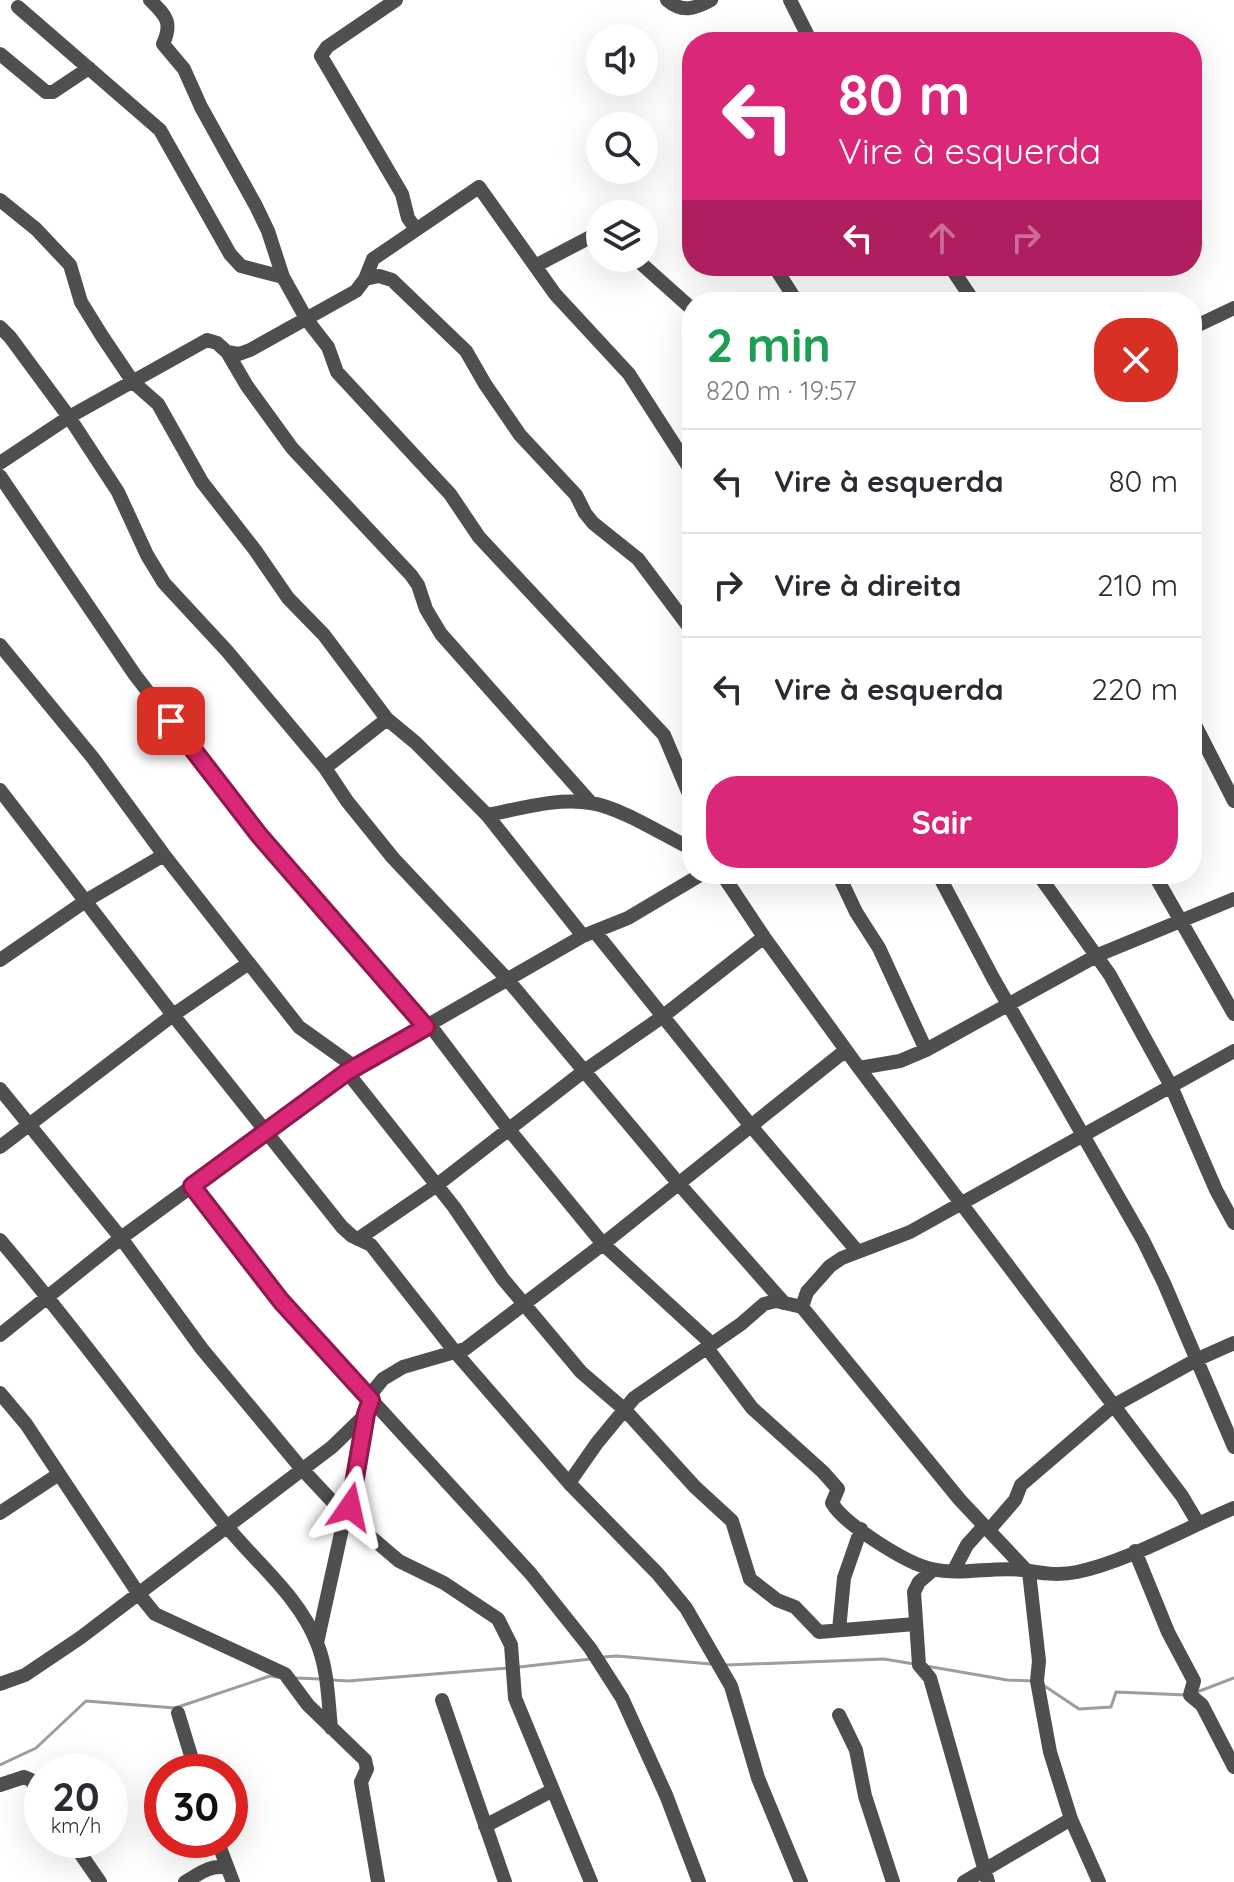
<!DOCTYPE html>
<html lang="pt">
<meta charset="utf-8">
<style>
:root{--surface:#fff;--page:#f7f7f7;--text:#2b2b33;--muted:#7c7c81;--line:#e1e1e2;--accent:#db2777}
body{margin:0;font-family:Quicksand,sans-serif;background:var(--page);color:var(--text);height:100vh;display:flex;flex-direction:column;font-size:30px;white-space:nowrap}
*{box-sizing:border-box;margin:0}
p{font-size:26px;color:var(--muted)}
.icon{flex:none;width:44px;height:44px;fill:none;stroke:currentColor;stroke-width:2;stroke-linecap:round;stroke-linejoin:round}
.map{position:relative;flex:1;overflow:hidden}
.sheet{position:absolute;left:682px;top:292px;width:520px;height:592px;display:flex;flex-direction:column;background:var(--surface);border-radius:32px;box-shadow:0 8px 32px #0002}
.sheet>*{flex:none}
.guide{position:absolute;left:682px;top:32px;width:520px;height:244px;border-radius:32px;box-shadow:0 8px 32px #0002;background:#db2777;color:#fff;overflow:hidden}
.fabs{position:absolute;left:586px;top:24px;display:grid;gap:16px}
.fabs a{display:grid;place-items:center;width:72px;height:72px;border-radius:50%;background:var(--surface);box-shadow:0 8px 32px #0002;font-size:40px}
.speed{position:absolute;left:24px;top:1754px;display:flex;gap:16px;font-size:40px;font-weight:700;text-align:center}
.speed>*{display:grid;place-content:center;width:104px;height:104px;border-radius:50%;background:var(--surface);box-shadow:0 8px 32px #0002;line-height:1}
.speed small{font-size:20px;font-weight:400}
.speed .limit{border:12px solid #d22;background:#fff;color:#111}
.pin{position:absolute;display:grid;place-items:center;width:68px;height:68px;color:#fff;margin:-34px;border-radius:16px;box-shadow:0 4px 12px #0006}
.me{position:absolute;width:88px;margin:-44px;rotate:11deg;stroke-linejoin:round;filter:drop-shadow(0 0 6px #0008)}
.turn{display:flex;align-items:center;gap:28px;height:168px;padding:0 24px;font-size:36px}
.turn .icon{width:104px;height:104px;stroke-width:2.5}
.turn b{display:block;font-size:56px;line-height:68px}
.lanes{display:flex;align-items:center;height:76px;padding:0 24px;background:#0003;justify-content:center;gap:40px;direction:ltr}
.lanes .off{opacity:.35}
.round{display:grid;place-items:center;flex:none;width:84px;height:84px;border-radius:32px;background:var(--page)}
.summary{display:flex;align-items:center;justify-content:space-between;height:136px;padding:0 24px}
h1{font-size:48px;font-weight:700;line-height:60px;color:#1e9e55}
.primary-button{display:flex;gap:16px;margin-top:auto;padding:16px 24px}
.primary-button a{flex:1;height:92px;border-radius:32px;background:var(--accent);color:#fff;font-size:32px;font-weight:700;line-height:92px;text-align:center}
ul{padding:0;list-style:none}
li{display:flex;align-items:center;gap:24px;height:104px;padding:0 24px;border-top:2px solid var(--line)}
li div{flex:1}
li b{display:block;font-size:30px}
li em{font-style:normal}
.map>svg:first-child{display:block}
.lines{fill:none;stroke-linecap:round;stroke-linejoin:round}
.stream{stroke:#9d9d9d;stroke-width:3}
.minor{stroke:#4f4f4f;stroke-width:14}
.route-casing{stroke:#8e194d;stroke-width:20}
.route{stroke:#db2777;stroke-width:14}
</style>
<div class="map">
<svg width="1234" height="1882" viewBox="0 0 1234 1882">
<rect width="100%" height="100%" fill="#fff"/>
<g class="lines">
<path class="stream" d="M603,1657l14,-1 94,8
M726,1665l158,-6 30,5
M926,1666l81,14 26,1
M519,1667l72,-8
M296,1678l24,1
M332,1680l16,1 160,-13
M1043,1685l36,24 32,-2 5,-15 70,3
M1197,1692l37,-14
M0,1765l36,-17 50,-47 89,7 95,-32 7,1"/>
<path class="minor" d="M150,0c16,16 23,22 13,44l21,25 17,38 55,99 12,25 15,46
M396,0l-69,47 -6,9 81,138 6,24 8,11
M667,0c15,13 28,9 44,0
M790,0l21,42
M18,7l142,123 70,124 11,12 42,11 24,43 21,27 9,25 113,122 29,43 185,198 28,66
M0,54l46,38h7l36,-24
M0,200l36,29 34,36 11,37 21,34 31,46 25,22 44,78 53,68 33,48 36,37 63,84 29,24 71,72 96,121
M635,258l57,51
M535,266l65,-34
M774,266l23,36
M950,266l24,36
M365,279l14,-3 13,4 74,71 19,33 35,51 56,60 9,18 8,10 45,36 54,72
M0,327l10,10 59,80 49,75 29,63 17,28 63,68 98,117 22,33 46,57 114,121 172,205 105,119
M1192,328l42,-20
M227,352l12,2 11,-4 106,-59 9,-12 8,-20 106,-72 76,107 74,80 63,98
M0,463l69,-46 138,-77 10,3 10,9 20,34 45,62 119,127 7,10 8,24 15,25 150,169
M0,476l135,199 124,160 167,192
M0,645l93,113 71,97 135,172 56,40
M1192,719l42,82
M325,768l62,-49
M0,790l173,225 169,212 10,9 19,9 85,108 113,130 89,91 28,34 45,78 27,92 43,104
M487,815c32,-6 71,-18 104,-12 31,5 72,32 101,46
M722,874l42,63 95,131 323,428 16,27
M838,874l18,38 23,36 47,102
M938,874l55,104 150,262 21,43 70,164
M1038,874l72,101 61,111 45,104 18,33
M1154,874l80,140
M596,933l155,193 107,126
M0,960l87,-60 77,-45
M429,1024l81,107 93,113 109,100
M859,1068l41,-7 26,-11 172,-95 136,-56
M347,1072l107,135 49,72 78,93 44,38 70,77 37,34 18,58 27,21 18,7 24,25 96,-8
M0,1089l121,149 81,111 99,119 44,47 -28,128
M0,1147l173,-132 76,-52
M192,1186l89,115 250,273 59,74 32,50 44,97 33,87
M358,1239l79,-54 147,-114 78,-54 102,-80
M0,1240c78,91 148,190 224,283 31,39 75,73 93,120 11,27 11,56 14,85
M802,1307l5,-15 23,-26 12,-8 68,-26 324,-181
M0,1335l121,-97 234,-171 228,-131 45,-18 74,-44
M707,1348l45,60 71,64 15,17 -6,14c12,21 75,61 100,66 29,7 61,-3 91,1 17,3 35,6 54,2 49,-10 109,-44 157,-64
M0,1393l26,31 112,169 17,21 130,60 23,31 57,55 2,9 -6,13 17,100
M366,1414l-13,84 -8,17 54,46 45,22 54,36 13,26 4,53 76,184
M569,1483l28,-40 37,-45 107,-74 23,-20 12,-3 26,6 158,193 66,70
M0,1513l59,-39
M989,1530l26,-30 6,-15 92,-79 85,-47 36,-16
M1135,1551l33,81 26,49 -4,14 12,10 32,62
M933,1570l-14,12 -5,10 5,73 11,13 58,204
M954,1570l13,-25 17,-19
M1029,1572l10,89 -2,20 13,71 21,67 28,63
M839,1630l5,-52 17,-49
M0,1684l25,-9 55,-37 252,-191 34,-33 8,-24 9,-11 20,-12 62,-18 138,-105 243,-194
M442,1700l63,182
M178,1713l18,59
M839,1715l17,35 9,46 28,86
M0,1785l24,-8 7,3 11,17
M485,1826l68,-36
M71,1840l29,42
M217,1840l16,42
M185,1882c14,-8 25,-18 42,-14
M964,1882l107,-63"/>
</g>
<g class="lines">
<g class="route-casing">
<path id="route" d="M171,721l88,114 167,192 -79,45 -155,114 89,115 90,99 -5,14 -16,93"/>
</g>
<use href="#route" class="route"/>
</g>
</svg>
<div class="fabs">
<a><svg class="icon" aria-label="sound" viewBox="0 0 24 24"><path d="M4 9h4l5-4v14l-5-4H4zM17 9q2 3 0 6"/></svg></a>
<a><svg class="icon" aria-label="search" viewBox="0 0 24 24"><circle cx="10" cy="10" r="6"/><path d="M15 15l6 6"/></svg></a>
<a><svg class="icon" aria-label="layers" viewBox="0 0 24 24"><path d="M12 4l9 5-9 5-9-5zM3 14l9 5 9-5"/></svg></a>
</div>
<div class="speed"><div>20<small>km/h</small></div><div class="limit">30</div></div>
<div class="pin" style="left:171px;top:721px;background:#d93025"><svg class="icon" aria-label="arrive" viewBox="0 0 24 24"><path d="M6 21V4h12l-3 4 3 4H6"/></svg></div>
<svg class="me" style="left:350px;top:1507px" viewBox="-20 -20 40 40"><path d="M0-17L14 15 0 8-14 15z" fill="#db2777" stroke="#fff" stroke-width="4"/></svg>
<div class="guide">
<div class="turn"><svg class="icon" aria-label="left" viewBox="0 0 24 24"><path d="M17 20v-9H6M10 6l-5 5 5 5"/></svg><div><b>80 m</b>Vire à esquerda</div></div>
<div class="lanes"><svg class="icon" aria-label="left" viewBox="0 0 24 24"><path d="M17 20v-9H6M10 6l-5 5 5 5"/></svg><svg class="icon off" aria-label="ahead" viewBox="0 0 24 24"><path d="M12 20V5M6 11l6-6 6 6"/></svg><svg class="icon off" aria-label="right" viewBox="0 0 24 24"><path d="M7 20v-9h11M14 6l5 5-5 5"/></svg></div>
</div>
<section class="sheet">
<div class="summary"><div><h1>2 min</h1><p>820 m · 19:57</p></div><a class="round" style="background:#d93025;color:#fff"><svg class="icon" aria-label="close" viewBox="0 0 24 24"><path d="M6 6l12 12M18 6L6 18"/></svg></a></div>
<ul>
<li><svg class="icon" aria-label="left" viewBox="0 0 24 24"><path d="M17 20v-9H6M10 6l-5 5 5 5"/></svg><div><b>Vire à esquerda</b></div><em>80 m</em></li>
<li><svg class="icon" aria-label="right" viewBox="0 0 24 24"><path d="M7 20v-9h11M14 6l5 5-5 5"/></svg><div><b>Vire à direita</b></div><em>210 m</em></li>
<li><svg class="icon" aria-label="left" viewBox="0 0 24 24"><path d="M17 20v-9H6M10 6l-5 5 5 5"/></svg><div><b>Vire à esquerda</b></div><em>220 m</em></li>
</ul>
<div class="primary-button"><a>Sair</a></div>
</section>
</div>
